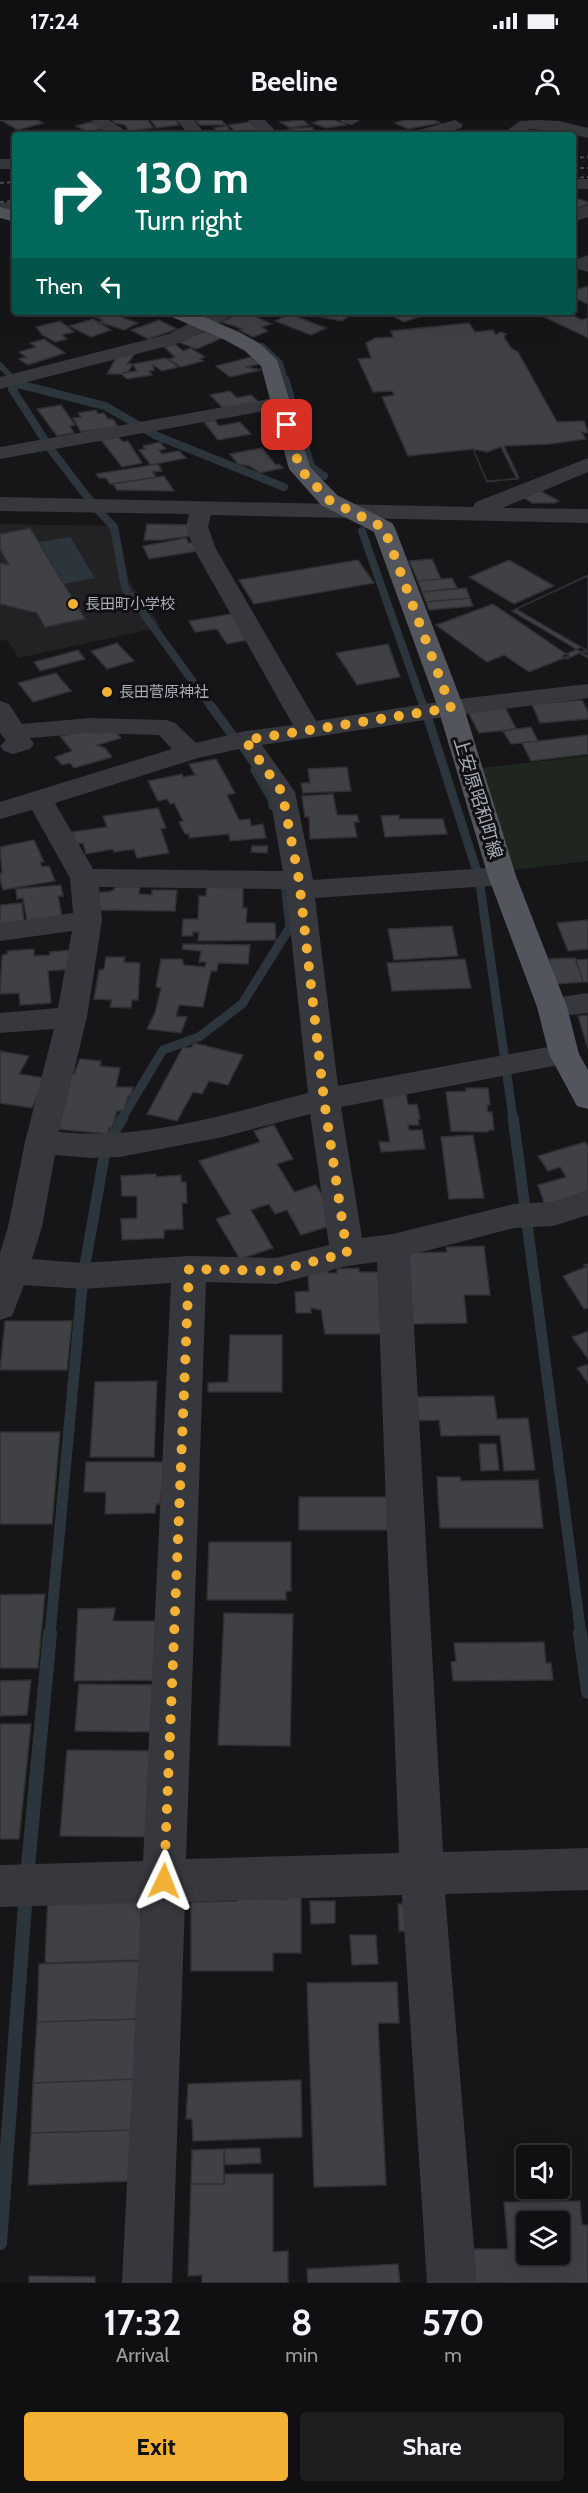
<!DOCTYPE html>
<meta charset="utf-8">
<style>
:root{--surface:#101012;--page:#1e1e20;--text:#f1f3f6;--muted:#9c9d9f;--line:#303032;--accent:#f2b134}
body{margin:0;font-family:Cabin,"Noto Sans JP",sans-serif;background:var(--page);color:var(--text);height:100vh;display:flex;flex-direction:column;font-size:22px;white-space:nowrap}
*{box-sizing:border-box;margin:0}
p{font-size:20px;color:var(--muted)}
.icon{flex:none;width:33px;height:33px;fill:none;stroke:currentColor;stroke-width:2;stroke-linecap:round;stroke-linejoin:round}
.map{position:relative;height:2163px;overflow:hidden}
.panel{display:flex;flex-direction:column;background:var(--surface);flex:1}
.panel>*{flex:none}
.guide{position:absolute;left:12px;top:12px;width:564px;height:183px;border-radius:6px;box-shadow:0 6px 24px #0002,0 0 0 2px var(--line);background:#00695c;color:#fff;overflow:hidden}
.controls{position:absolute;left:516px;top:2025px;display:grid;gap:12px}
.controls a{display:grid;place-items:center;width:54px;height:54px;border-radius:6px;background:var(--surface);box-shadow:0 6px 24px #0002,0 0 0 2px var(--line);font-size:30px}
.pin{position:absolute;display:grid;place-items:center;width:51px;height:51px;color:#fff;margin:-26px;border-radius:12px;box-shadow:0 3px 9px #0006}
.me{position:absolute;width:66px;margin:-33px;rotate:2deg;stroke-linejoin:round;filter:drop-shadow(0 0 4px #0008)}
.turn{display:flex;align-items:center;gap:21px;height:126px;padding:0 24px;font-size:27px}
.turn .icon{width:78px;height:78px;stroke-width:2.5}
.turn b{display:block;font-size:42px;line-height:51px}
.then{display:flex;align-items:center;height:57px;padding:0 24px;background:#0003;gap:12px;font-size:22px}
.eta{display:flex;justify-content:space-evenly;align-items:center;height:102px;text-align:center}
.eta b{font-size:36px;font-weight:800;line-height:42px}
.primary-button{display:flex;gap:12px;margin-top:auto;padding:12px 24px}
.primary-button a{flex:1;height:69px;border-radius:6px;background:var(--accent);color:#111;font-size:24px;font-weight:800;line-height:69px;text-align:center}
.primary-button a+a{background:var(--page);color:var(--text)}
.status{display:flex;justify-content:space-between;align-items:center;height:42px;padding:0 30px;background:var(--surface);direction:ltr}
.status svg{height:16px;fill:currentColor}
header{display:flex;justify-content:space-between;align-items:center;height:78px;padding:0 24px;background:var(--surface);font-size:27px;font-weight:800}
.map>svg:first-child{display:block}
.built{fill:#222225}
.green{fill:#1e261f}
.water{fill:#2c353c}
.lines{fill:none;stroke-linecap:round;stroke-linejoin:round}
.stream-far4{stroke:#2c353c;stroke-width:6}
.stream-far3{stroke:#2c353c;stroke-width:8}
.stream-far2{stroke:#2c353c;stroke-width:9}
.stream-far1{stroke:#2c353c;stroke-width:11}
.stream{stroke:#2c353c;stroke-width:14}
.building{fill:#404145;stroke:#303034;stroke-width:1.5;fill-rule:evenodd}
.minor{fill:#37383d;fill-rule:evenodd}
.major{fill:#53555c;fill-rule:evenodd}
.rail{stroke:#4a4c52;stroke-width:2;stroke-dasharray:4 3;stroke-linecap:butt}
.route{stroke:#f2b134;stroke-width:10;stroke-dasharray:0 18}
.poi-dot{fill:#f2b134;stroke:#111113;stroke-width:2}
.labels{text-anchor:middle;stroke-width:6;stroke-linejoin:round;paint-order:stroke}
.far-poi-label{font-size:15px;fill:#a8adb8;stroke:#111113;text-anchor:start}
.street-label{font-size:18px;fill:#a8adb8;stroke:#111113}
</style>
<div class="status"><b>17:24</b><svg viewBox="0 0 49 12"><path d="M0 12V9h3v3zM5 12V6h3v6zM10 12V3h3v9zM15 12V0h3v12zM26 1h20v11H26zM47 4h2v5h-2z"/></svg></div>
<header><svg class="icon" aria-label="back" viewBox="0 0 24 24"><path d="M15 5l-7 7 7 7"/></svg>Beeline<svg class="icon" aria-label="person" viewBox="0 0 24 24"><circle cx="12" cy="8" r="4"/><path d="M4 21q1-7 8-7t8 7"/></svg></header>
<div class="map">
<svg width="588" height="2163" viewBox="0 0 588 2163">
<rect width="100%" height="100%" fill="#161618"/>
<path class="built" d="M0,404l118,2 11,55 32,46 -142,31 -12,-18 -7,1z"/>
<path class="green" d="M588,636v105l-75,9 -33,-102z"/>
<path class="water" d="M70,417l25,41 -32,6 -24,-42z"/>
<g class="lines">
<path class="stream-far4" d="M262,226l18,17 5,18
M0,245l15,16"/>
<path class="stream-far3" d="M14,259l4,5 87,22 52,30 127,51
M285,259l26,88 13,9
M18,264l-6,5 40,62 43,56 19,20 11,61 87,120
M362,411l62,177"/>
<path class="stream-far2" d="M211,586l28,38
M424,586l55,172 34,240
M255,650l17,29 1,7
M122,998l41,-68 36,-13 43,-33 48,-77 -6,-52"/>
<path class="stream-far1" d="M513,997l68,518
M50,1515l33,-359 23,-130 17,-29"/>
<path class="stream" d="M580,1513l8,59
M27,1757l23,-244
M0,2123l26,-351"/>
</g>
<path class="building" d="M0,0h37l6,3 -25,7z
M112,0h36l5,8 -24,3 -4,-6 -10,-2z
M151,0h25l3,5 -23,3z
M195,0h26l5,5h-26z
M303,0l6,5 -19,3 -10,-6z
M321,0h14l11,5 -20,3 -14,-5z
M405,0h29l6,3 -32,6 -13,-6z
M91,2l13,6 -16,4 -12,-6z
M250,2l8,8 -22,3 -7,-8z
M227,6l6,9 -25,-1 10,-1 -4,-5z
M312,7l4,7h-30h3l-2,-4 5,-1z
M573,77l15,5v2l-15,6z
M588,166v52l-54,-26h39v-21z
M579,180l9,4v14l-6,2 -16,-8h7v-10z
M105,192h11l-3,1 6,3h-1l20,7 -14,7 -25,-8 4,-2 -8,-3z
M244,192l28,12 -10,3 6,4 -15,6 -14,-7 4,-1 -22,-7 16,-7 -4,-2z
M327,192h27l-12,9 -21,-4z
M385,192h47l-28,10z
M290,194l36,14 -15,7 -36,-14z
M93,199l18,11 -20,7 -22,-11z
M159,200l18,9 -29,10 -17,-9z
M60,201l14,11 -12,3 5,4 -12,3 -13,-7 -6,-8z
M469,203l6,9 18,-2 3,5 4,-3 6,2 -2,3 7,11 7,4 39,70 27,-1 4,12 -7,-1 5,7 -36,5 -46,2 15,32 -32,4 -14,-33 -65,7 -26,-59 12,-2 -2,-4 -19,1 -15,-33 13,-1 -5,-15 9,-5 18,-1 -2,-6z
M205,211l17,7 -25,11 -19,-7z
M44,219l21,14 -37,12 -9,-6 7,-2 -7,-5 17,-5 -6,-4z
M175,224l8,7 8,-3 14,9 -5,2 3,2 -22,6 -12,-8 6,-2 -11,-10z
M137,231l-10,13h6l-5,8 -6,1 15,-2 -4,-7 33,-6 12,9 -16,4 -9,-6 1,5 -5,1 3,4 -25,4 -6,-5h-14l9,-16z
M251,237l8,7 -13,3 15,3 -31,7 -14,-11z
M230,271l7,7 14,-3 8,7 -35,7 -14,-14z
M61,285l14,20 -5,1 4,7 -17,3 -20,-27z
M96,290l2,4 6,-1 4,6h5l5,8 -37,5 -8,-14 8,-1 -3,-4z
M215,300l4,6 21,-4 11,12 -33,6 -14,-18z
M118,317l5,5 5,-1 14,22 -20,4 -21,-27z
M160,322l6,7 -7,1 3,4 17,-3 7,7 -35,7 -12,-15 6,-1 -2,-3z
M501,327l16,32 -30,2 -14,-32 14,3z
M262,328l14,17 3,-1 4,4 -23,5 -11,-7 -11,-2 -8,-10z
M158,344l4,7 -9,1 3,5 -46,7 -4,-6h-7l-3,-4z
M164,356l10,15 -57,-1 -4,-6z
M539,370l20,11 -5,2h-22l-9,-6z
M147,404l45,1 -2,11 -29,4h-17z
M30,408l55,91 -40,8 -8,-14 -37,-9v-41l9,2 -9,-16v-15z
M186,418l3,5 4,-1 5,9 -49,8 -6,-13z
M432,439l9,20 -23,2 -9,-20z
M358,440l16,23 -120,21 -15,-24z
M509,440l45,26 -40,18 -45,-27z
M588,455v83l-7,-4 7,-3 -72,-42z
M588,456v80l-76,-45 56,-26z
M452,458l5,10 -35,4 -4,-11z
M466,468l4,10 -44,4 -4,-10z
M470,478l3,8 -44,4 -3,-8z
M493,484l76,52 -40,16 -25,-17 -17,7 -51,-37z
M236,493l12,27 -21,4 -10,-15 -22,3 -6,-11z
M117,523l17,18 -27,8 -16,-18z
M388,524l12,33 -43,8 -21,-32z
M581,527l5,3 -19,9 -5,-3z
M78,530l7,9 -45,12 -6,-9z
M56,553l15,18 -38,11 -15,-19z
M582,580l6,12v7l-48,4 -8,-19z
M505,587l11,22 -37,4 -11,-21z
M531,607l7,14 -27,3 -8,-13z
M113,609l8,9 -24,7 8,3 7,9 -38,11 -4,-5 -8,2 -7,-8 17,-6 -12,-15 27,-5 13,2z
M588,615v19l-57,7 -9,-18z
M216,639l19,34 -8,2 12,25 11,-1 1,7 12,-2 3,14 -36,3 -1,-7 -40,4v-4h-4l-6,-12 4,-1 -9,-18 -4,1 -3,-5 -9,2 -10,-20 34,-7 1,3 12,-2 -6,-11z
M347,647l4,24 -48,2 -2,-10h9l-2,-14z
M333,674l4,21h20l2,7h-5l3,15 -47,2 -1,-22h-4l-3,-21z
M158,688l8,20 -5,1 8,24 -32,5 -3,-9 -20,3 -1,-3 -27,5 -3,-11 -7,1 -4,-12 35,-5 -4,-11z
M399,695v4h44l4,15 -62,3 -4,-21z
M34,720l10,22h-4l2,5 7,-1 6,15 -52,9 -3,-10v-7h2l-2,-26z
M252,726h16l-1,7 -16,-1z
M61,765l2,11h-5l4,20 -35,5 -4,-23 -6,1 -1,-10z
M207,766h36v22h4l-1,15h29l1,17 -78,1 1,-9h-6v4h-11l1,-17h15l1,-23h7z
M115,767h25l-1,7 13,1v-5h25l-2,21 -78,-1 2,-18h9l6,-2z
M22,783l2,20 -24,3v-21z
M588,800v29l-20,2 -11,-28z
M452,806l6,30 -64,4 -6,-31z
M183,824l67,1 -2,19 -30,-1 -1,8h-6l-8,36 -24,-2 -3,11 11,1 -6,16 -34,-4 8,-16 6,-25 -5,-1 5,-28h21l2,6 21,2 1,-5h-7l2,-11 -19,-2z
M34,829v7l16,-1v-3l22,-2 1,19 -25,2 3,32 -31,2 -1,-12 -19,1 2,-39 5,-1v-3z
M106,837h19l-1,5 16,1 -2,37h-6l-1,8 -21,-1 2,-7 -18,-1 5,-29 5,-1z
M575,838l8,24 -27,2 -7,-25z
M465,839l6,29 -79,3 -5,-28z
M588,839v23h-5l-7,-22z
M588,895v34l-10,-33z
M194,923l49,12 -15,30 -19,-4 -7,13 -9,-2 -16,29 -30,-7 36,-67 8,1z
M0,931l29,5 -10,18 26,4 -13,30 -32,-5z
M80,939l21,2 -1,5 20,2 -4,19h17l-2,9h-3l-4,15h-7l-5,17h-3l-1,6 -51,-5 12,-56 5,1z
M466,968h22l2,17h-3l1,7h4l2,18h-6v2l-37,-1 -5,-39 20,-1z
M406,974l2,11 9,-1 3,15h-2l1,6h-11l1,5h13l3,19 -44,3 -2,-10h11l-8,-47z
M274,1005l19,34 -16,5 17,28 22,-7 23,38 -38,12 -14,-25 -12,4 -6,-10 -18,6 22,38 -33,11 -24,-40 15,-5 -32,-53 61,-19 -6,-11z
M473,1015l11,63 -35,1 -8,-62z
M585,1022l3,4v47l-43,12 -7,-20 28,-8 -6,-10 -12,4 -10,-15z
M156,1054v3l25,-2v7h5l1,21h-5l1,26 -19,1v8l-42,2 -1,-21 16,-1v-22h-15l-1,-20z
M484,1126l6,49h-26l3,28 -59,1 -4,-71 43,-1 -1,-5z
M588,1144v44l-4,1 -21,-33 23,-9 -2,-2z
M359,1148v4h19l5,62h-58l-4,-24 -10,-2v5h-15l-1,-21 14,-1 -1,-16 21,-6 -1,4h9v-4z
M5,1201h67l-5,49h-67z
M588,1211v28l-16,-22z
M230,1215h52v57h-74v-9l20,-1z
M588,1244v19l-11,-15z
M157,1261l-3,76h-64l5,-75z
M494,1276l3,23 31,-1 7,52 -31,1 -4,-36 -59,1 -2,-16 -25,1 -2,-24z
M0,1312h60l-8,92h-52z
M479,1324h17l3,26 -18,1z
M86,1342h88l-1,29h-12l-1,13h-4l-1,9 -50,1 1,-22h-22z
M437,1357h23l1,4 77,-1 5,48h-103z
M299,1377h91l1,33h-92z
M209,1422h82v49h-5v9h-79z
M45,1474l-7,74h-38v-73z
M115,1488l-2,13h46l7,59 -92,1 4,-72z
M224,1493l69,1 -3,132 -72,-1z
M544,1522l2,21h5l2,17 -100,1 -2,-19 5,-1 -2,-18z
M31,1560l-4,35 -27,1v-35z
M79,1564l76,1 -3,47 -77,-1z
M0,1604h31l-12,115h-19z
M67,1630l95,1 -5,86 -97,-1z
M141,1770l-1,70 -95,3 3,-70z
M301,1772v61h-28v18h-82v-69l46,-1v-3l51,1v-6z
M310,1781h25v22l-24,1z
M398,1784h13l1,27h-13z
M350,1815h26l2,29 -26,1z
M140,1841l-2,58 -101,3 2,-58z
M397,1862l2,41h-21l8,162 -72,2 -7,-204z
M136,1899l-1,60 -102,4 4,-61z
M135,1959l-2,51 -102,3 2,-50z
M301,1960l1,57 -109,4 -1,-22h-6l2,-35z
M133,2010l-1,51 -104,4 3,-52z
M260,2028l1,15 -36,2 -1,-16z
M224,2029v35h-33l1,-34z
M225,2054h48v78l15,-1v32h-86v-8l-14,1 3,-92h33z
M580,2081l2,24h6v58h-117l-2,-34h39l-4,-47zM526,2102h34v32h-34z
M398,2144l2,19h-92l-1,-14z
M29,2156l66,1v6h-66z"/>
<g class="lines">
<path class="minor" d="M92,0h17l23,15h-20l-19,-11z
M177,0h17l12,15h-17z
M248,0h17l14,15h-17z
M340,0h20l-8,5 -10,-2z
M455,0l8,5 -2,3 -25,7h-26l2,-3z
M539,0l20,1 29,7v10l-29,-7 -30,-2 -9,6h-19l19,-14z
M0,39h15v10h-15z
M573,59h15v10h-15z
M15,82v10l-15,1v-10z
M588,85v12l-15,5v-12z
M588,135v17l-13,-4v-8z
M210,192h23l-2,4 -48,26 -183,47v-12l169,-43z
M280,277l7,2 3,4 -3,4 -287,52v-12z
M588,338v14l-86,36 86,1v14l-377,-8 -3,12 8,22 100,172 135,-21 137,-16v14l-137,18 -189,29 33,47 18,88 189,-13 10,3 4,6 -4,6 -10,3 -187,13 23,188 226,-42 11,3 4,7 -4,7 -11,3 -223,43 21,131 31,-4 121,-30 38,-2 36,-12v25l-35,11 -39,2 -104,27 33,597 145,-4v42l-143,4 32,389h-50l-25,-388 -217,7 -13,381h-50l19,-380 -141,4v-42l143,-4 28,-578 -88,6 -59,-4 -12,31 -12,4v-67l8,-26 17,-85 29,-113 -54,4v-20l58,-5 14,-77 -72,10v-18l73,-10 -3,-35 -38,-68 -32,9v-17l172,-53 -13,-14 -69,-2 -60,5 4,6 -4,5 -17,5 -9,-3 -4,-5 6,-6 -6,-7v-32l9,3 13,20 68,-6 76,2 9,3 21,20 49,-12 48,-6 -99,-176 -8,-22 3,-13 -189,-3v-14l473,10 3,-5zM239,629l30,43 14,79 -190,-2 -38,-66 143,-45zM99,767l187,2 22,204c-81,21 -165,48 -249,39l28,-115 15,-97zM310,994l19,131 -53,13 -87,-2 -106,7 -51,-4 10,-32 13,-72 37,3 28,-1 103,-20zM377,1142l22,591 -213,6 20,-577 70,2 71,-18z
M588,873v20l-36,4 -11,-3 -4,-7 4,-7z"/>
<path class="major" d="M0,87l15,4v11l-15,-4z
M168,192h25l46,20 20,11 18,17 33,107 27,28 55,28 3,5 69,180 52,168 51,131 12,47 9,16v39l-11,-3 -28,-52 -12,-47 -49,-131 -50,-168 -64,-176 -53,-27 -32,-36 -28,-103 -16,-15 -20,-11 -55,-24z"/>
<path class="rail" d="M573,38l15,-1
M573,48h15
M573,58l15,-1
M0,63l15,-1
M0,82l15,-1"/>
</g>
<g class="lines">
<path class="route" d="M164,1761l25,-612 87,2 71,-18 -23,-153 -25,-220 -17,-88 -37,-52 206,-32 -67,-180 -55,-28 -29,-31 -13,-44"/>
</g>
<g class="poi-dot">
<circle cx="73" cy="484" r="6"/>
<circle cx="107" cy="572" r="6"/>
</g>
<g class="labels">
<g class="far-poi-label">
<text x="85" y="489">長田町小学校</text>
<text x="119" y="577">長田菅原神社</text>
</g>
<g class="street-label">
<text transform="translate(478 678) rotate(73)" y="6">上安原昭和町線</text>
</g>
</g>
</svg>
<div class="controls">
<a><svg class="icon" aria-label="sound" viewBox="0 0 24 24"><path d="M4 9h4l5-4v14l-5-4H4zM17 9q2 3 0 6"/></svg></a>
<a><svg class="icon" aria-label="layers" viewBox="0 0 24 24"><path d="M12 4l9 5-9 5-9-5zM3 14l9 5 9-5"/></svg></a>
</div>
<div class="pin" style="left:287px;top:305px;background:#d93025"><svg class="icon" aria-label="arrive" viewBox="0 0 24 24"><path d="M6 21V4h12l-3 4 3 4H6"/></svg></div>
<svg class="me" style="left:164px;top:1761px" viewBox="-20 -20 40 40"><path d="M0-17L14 15 0 8-14 15z" fill="#f2b134" stroke="#fff" stroke-width="4"/></svg>
<div class="guide">
<div class="turn"><svg class="icon" aria-label="right" viewBox="0 0 24 24"><path d="M7 20v-9h11M14 6l5 5-5 5"/></svg><div><b>130 m</b>Turn right</div></div>
<div class="then">Then<svg class="icon" aria-label="left" viewBox="0 0 24 24"><path d="M17 20v-9H6M10 6l-5 5 5 5"/></svg></div>
</div>
</div>
<section class="panel">
<div class="eta">
<div><b>17:32</b><p>Arrival</p></div>
<div><b>8</b><p>min</p></div>
<div><b>570</b><p>m</p></div>
</div>
<div class="primary-button"><a>Exit</a><a>Share</a></div>
</section>
